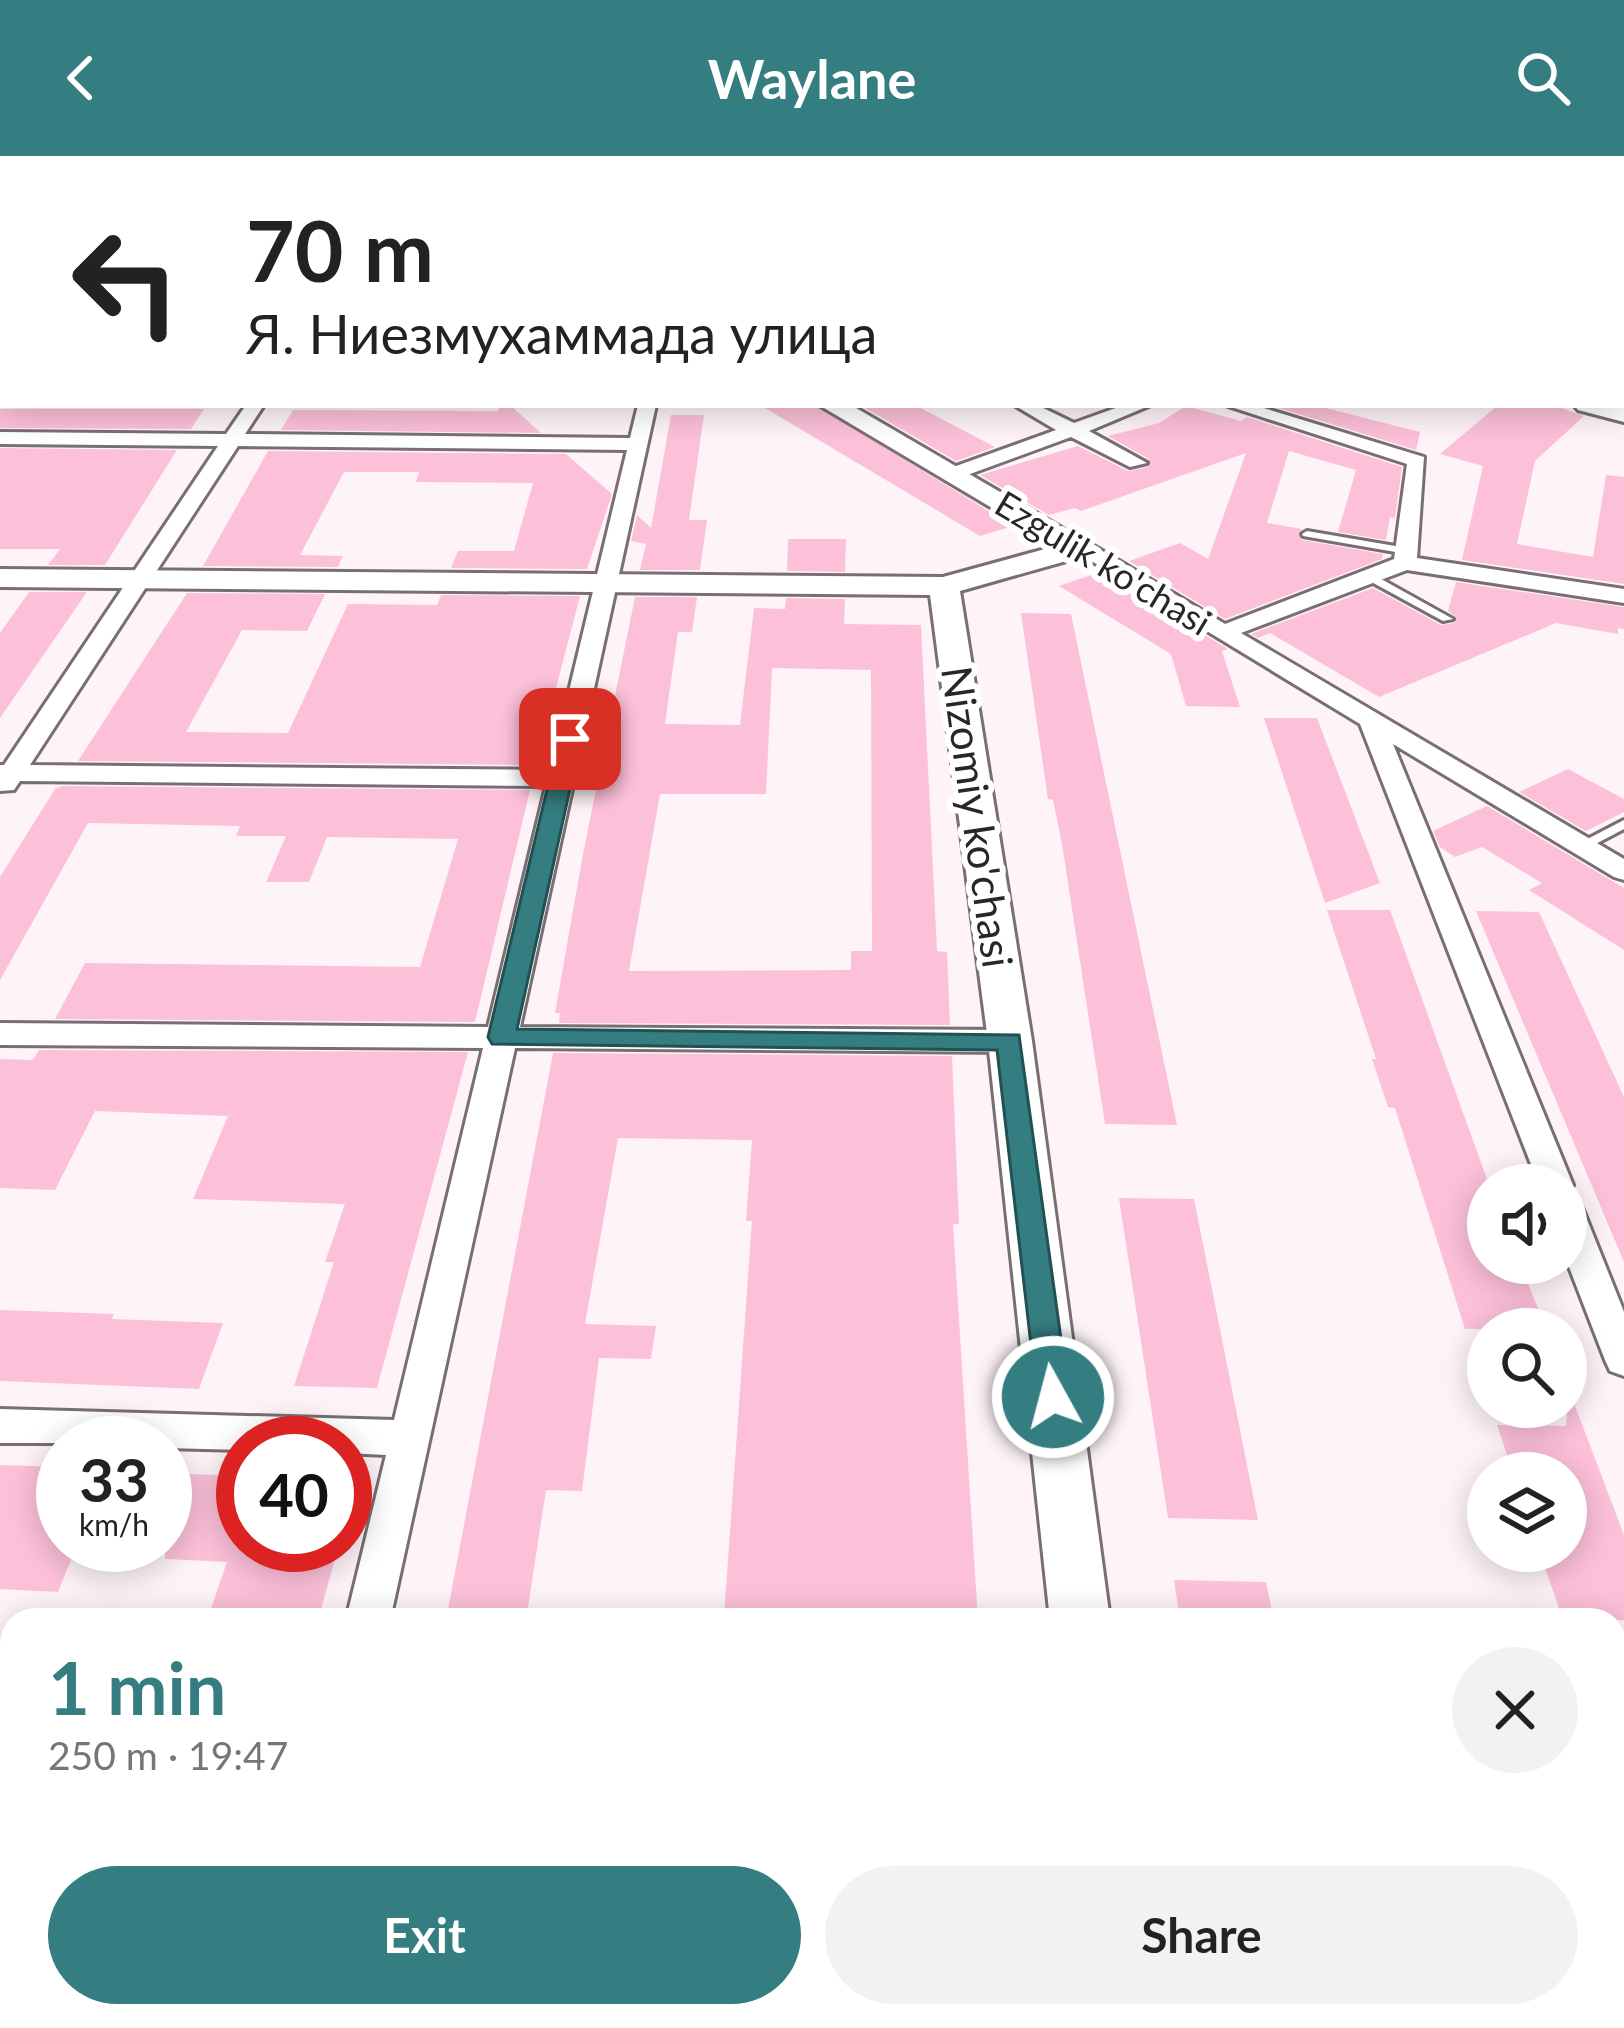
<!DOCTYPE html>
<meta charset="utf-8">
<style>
:root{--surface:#fff;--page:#f2f2f2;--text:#222;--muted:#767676;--accent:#347d81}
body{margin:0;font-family:Lato,sans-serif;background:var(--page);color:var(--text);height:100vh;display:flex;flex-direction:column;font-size:45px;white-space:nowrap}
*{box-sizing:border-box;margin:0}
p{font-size:39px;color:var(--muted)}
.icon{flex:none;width:66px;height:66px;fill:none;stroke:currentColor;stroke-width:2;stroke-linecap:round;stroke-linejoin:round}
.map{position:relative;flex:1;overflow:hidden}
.details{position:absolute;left:0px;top:1452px;width:1626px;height:420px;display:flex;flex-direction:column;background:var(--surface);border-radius:36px 36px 0 0;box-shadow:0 6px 30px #0003}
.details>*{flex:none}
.hud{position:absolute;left:0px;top:0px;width:1626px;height:252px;box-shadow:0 6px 30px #0003;background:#fff;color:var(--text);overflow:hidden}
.tools{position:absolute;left:1467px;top:1008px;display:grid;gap:24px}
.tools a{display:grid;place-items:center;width:120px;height:120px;border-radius:50%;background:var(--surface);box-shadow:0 6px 30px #0003;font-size:60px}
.speed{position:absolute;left:36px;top:1260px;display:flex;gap:24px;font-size:60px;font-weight:700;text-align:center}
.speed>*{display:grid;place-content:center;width:156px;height:156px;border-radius:50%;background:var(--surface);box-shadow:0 6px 30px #0003;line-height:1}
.speed small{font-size:30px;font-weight:400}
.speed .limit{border:18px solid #d22;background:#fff;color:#111}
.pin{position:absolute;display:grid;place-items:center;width:102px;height:102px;color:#fff;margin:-51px;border-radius:24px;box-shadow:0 6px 18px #0006}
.me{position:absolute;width:132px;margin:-66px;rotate:353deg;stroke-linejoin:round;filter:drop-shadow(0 0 9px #0008)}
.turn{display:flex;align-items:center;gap:42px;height:252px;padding:0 48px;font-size:54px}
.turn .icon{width:156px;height:156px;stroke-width:2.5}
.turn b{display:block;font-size:84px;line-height:102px}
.round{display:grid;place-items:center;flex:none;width:126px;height:126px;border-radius:63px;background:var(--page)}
.summary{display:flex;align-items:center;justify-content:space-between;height:204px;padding:0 48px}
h1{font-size:72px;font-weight:700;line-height:90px;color:var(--accent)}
.cta{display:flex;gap:24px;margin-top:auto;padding:24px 48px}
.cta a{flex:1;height:138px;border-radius:72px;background:var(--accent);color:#fff;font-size:48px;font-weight:700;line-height:138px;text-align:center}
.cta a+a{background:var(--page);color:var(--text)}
header{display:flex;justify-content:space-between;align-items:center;height:156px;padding:0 48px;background:var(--accent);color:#fff;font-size:54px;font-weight:700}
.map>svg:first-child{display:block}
.building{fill:#fcc0d9;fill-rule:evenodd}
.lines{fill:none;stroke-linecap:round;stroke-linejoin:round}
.lane-casing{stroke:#796f73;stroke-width:6}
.street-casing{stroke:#796f73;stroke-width:6}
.secondary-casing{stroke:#796f73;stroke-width:6}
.primary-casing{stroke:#d4d4d4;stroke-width:6}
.path{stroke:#bdb5b8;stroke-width:3;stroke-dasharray:3 4.5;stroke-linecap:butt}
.lane{fill:#fff;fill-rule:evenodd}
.street{fill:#fff;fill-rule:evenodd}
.secondary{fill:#fff;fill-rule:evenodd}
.primary{fill:#e2a6c3;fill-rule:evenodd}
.route{fill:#347d81;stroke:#225154;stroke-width:3}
.labels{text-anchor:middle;stroke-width:12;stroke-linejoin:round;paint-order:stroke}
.far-street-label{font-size:36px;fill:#2a2628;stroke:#fff}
.street-label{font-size:42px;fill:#2a2628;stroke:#fff}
</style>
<header><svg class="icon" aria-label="back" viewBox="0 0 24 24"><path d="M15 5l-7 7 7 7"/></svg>Waylane<svg class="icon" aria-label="search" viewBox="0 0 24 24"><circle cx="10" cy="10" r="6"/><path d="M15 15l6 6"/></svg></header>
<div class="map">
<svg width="1624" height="1872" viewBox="0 0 1624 1872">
<rect width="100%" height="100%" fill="#fef4f8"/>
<path class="building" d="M500,249h10l31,28 -260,-3 12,-20 205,1z
M760,249h55l198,121 -33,10z
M860,249h55l80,42 -39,14z
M1269,249h45l106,27 -4,18z
M1498,249h55l31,11 -49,45 -18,83 76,13 13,-82 18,2v107l-162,-24 21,-94 -43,-12z
M1186,250l55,15 6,-4 155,50 -7,51 -5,-1 -4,23 -48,-8 18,-62 -67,-19 -22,72 35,6 -4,4 4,7 81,14 -1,5 -157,60 -96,-58 51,-18 28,16 38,-106 -165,58 -6,-3 -26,7 -69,-40 98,-29 50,25 20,-4 1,-8 -41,-23 51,-13z
M0,253h204l-13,20 -191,-1z
M671,259h33l-15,105h18l-7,50h-60l6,-26 -15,-3 6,-26 14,13z
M0,292l177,2 -72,115h-57l12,-16h-60z
M268,295l298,3 46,40 -25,75 -136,-1 7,-17h56l19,-68 -117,-1 3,-10h-75l-44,83 43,1 -5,11 -135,-1z
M788,383h58l-1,33 -58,-1z
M1100,416l128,77 -6,2 18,56 -54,-1 -15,-52 -112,-68z
M1456,426l168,25v22l-6,-1v6l-62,-11 -177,74 -109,-64 -12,5 -7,-4 122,-46 68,37 13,-2 3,-5 -9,-7z
M29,436h58l-87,126v-85z
M187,437l138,1 -18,37 -65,-1 -56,102 102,1 60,-129 89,1 4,-10 139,1 -44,169 -458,-4z
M635,441h62l-5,35h-14l-13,92 75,1 14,-117 31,1 1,-11 59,1 -1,25 77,1 16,326 10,1 3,73 -391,-2 1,-10h-5l28,-159zM772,512l99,2 1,281h-21v19l-222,1 31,-177h106z
M1021,457l50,1 106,511 -72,-1 -43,-280 -9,-44 -5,-1z
M1264,562h53l63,165 -55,20z
M1568,613l56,30v13l-38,19 -67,-39z
M62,630l468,4 -55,232 -420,-3 30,-56 335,4 38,-128 -131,-2 -18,45h-43l20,-46h-50l4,-10 -152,-3 -88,157v-103l55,-88z
M1487,650l137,82v62l-95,-60 13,-7 -60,-36 -27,10 -15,-10 -7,-16z
M1327,754h63l98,272v81h32l26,66h-81l-70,-221 -7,-1 -16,-48h4z
M1476,755l63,1 85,185v165z
M39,894l429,2 -91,336 -83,-2 40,-124h-9l20,-58 -152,-5 35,-83 -133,-5 -40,79 -55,-2v-129l33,1z
M553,897l399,3 7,168h-6l25,396 -254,-4 28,-395h-6l6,-81 -134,-2 -33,186 71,2 -5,33 -52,-1 -17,133 -36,-1 -20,130h-80z
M1119,1042l75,1 64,321 -90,-2z
M0,1154l114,4 -2,5 111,4 -24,66 -199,-8z
M1569,1234l55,145v85h-61l-23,-67 26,1v-81h-53l-16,-48 69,1z
M0,1309l63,2v78h14l-19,47 -58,-3z
M165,1317l78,3v69h96l-21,75h-111l20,-58 -62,-3z
M1174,1424l92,2 8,38h-94z"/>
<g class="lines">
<g class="lane-casing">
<path id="lane" d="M380,0h6l-1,3h-6z
M0,87h3v4h-3z
M1623,237h1v6h-1z
M1307,375l100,17 5,3 -5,3 -104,-18 -1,-2z
M1366,419h8l79,44 -10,2 -77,-42z
M1624,664v9l-38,20 -5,1 -7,-4z"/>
</g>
<g class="street-casing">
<path id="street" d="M3,109v12l-3,1v-12z
M1623,167h1v10h-1z
M0,179h3v10h-3z
M246,249h18l-19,29 385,4 8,-33h18l-136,622 490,3 11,3 5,8 -5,8 -11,3 -495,-4 -125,572h-44l40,-165 -41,-2v-10h-102v7l-78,-2v-5h-165v-34l394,11 89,-372 -483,-3v-22l488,4 58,-241 -526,-5 -6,9 -14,1v-26h4l214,-319 -218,-2v-12l226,2zM238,290l389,4 -77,320 -520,-5z
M1014,249h23l37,18 50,-18h27l-62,26 58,32 -17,4 -59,-30 -112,41h-14v-8l111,-40z
M1225,249h29l170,52 -7,101 207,31v14l-217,-33 -166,63 383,226v21l-10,-3 -221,-133 180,441 -5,9 -2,-9h-27l-179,-461 -290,-176 3,-5h16l136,81 169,-65 13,-95z
M1566,1043l13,3 5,10 40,100v64l-14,-5 -5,-11 -39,-101z
M1624,1759v53l-10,4v-53z
M250,1860h52l-2,12h-52z
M1472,1860h65l-5,12h-65z"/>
</g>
<g class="secondary-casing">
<path id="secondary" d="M819,249h32l245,143 -5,6 -131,37 72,450 78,579h-60l-62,-579 -58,-446 -930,-8v-18l943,8 113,-31z
M1574,249l50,1v16l-46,-12z
M1093,1860h72l1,12h-72z"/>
</g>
<g class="primary-casing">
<path id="primary" d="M1623,27h1v14h-1z
M0,33h3v14h-3z"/>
</g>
<path class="path" d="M1286,0l10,3"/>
<use href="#lane" class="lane"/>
<use href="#street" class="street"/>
<use href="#secondary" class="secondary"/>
<use href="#primary" class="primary"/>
</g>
<path class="route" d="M570,577l11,6 -64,290 502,6 50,362 -4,10 -12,4 -12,-4 -4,-10 -40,-347 -505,-6 -4,-7 71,-298z"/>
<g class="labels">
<g class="far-street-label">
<text transform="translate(1103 407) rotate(31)" y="13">Ezgulik ko'chasi</text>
</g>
<g class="street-label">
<text transform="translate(977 661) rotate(82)" y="15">Nizomiy ko'chasi</text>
</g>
</g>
</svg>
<div class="tools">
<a><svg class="icon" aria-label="sound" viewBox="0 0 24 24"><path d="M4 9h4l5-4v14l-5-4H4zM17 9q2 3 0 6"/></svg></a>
<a><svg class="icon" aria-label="search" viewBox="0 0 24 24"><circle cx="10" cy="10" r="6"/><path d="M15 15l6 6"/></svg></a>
<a><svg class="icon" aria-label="layers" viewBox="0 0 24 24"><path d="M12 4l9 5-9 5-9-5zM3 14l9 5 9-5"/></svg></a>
</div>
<div class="speed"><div>33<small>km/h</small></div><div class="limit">40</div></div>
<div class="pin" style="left:570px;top:583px;background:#d93025"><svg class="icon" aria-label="arrive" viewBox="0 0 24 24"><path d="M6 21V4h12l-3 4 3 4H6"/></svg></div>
<svg class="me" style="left:1053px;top:1241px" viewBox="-20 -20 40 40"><circle r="17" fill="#347d81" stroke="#fff" stroke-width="3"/><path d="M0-11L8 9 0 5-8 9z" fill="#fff"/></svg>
<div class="hud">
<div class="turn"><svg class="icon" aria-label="left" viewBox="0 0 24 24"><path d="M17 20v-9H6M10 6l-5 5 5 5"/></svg><div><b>70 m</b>Я. Ниезмухаммада улица</div></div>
</div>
<section class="details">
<div class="summary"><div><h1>1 min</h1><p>250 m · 19:47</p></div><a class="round"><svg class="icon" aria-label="close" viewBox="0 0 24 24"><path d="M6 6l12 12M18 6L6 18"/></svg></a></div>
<div class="cta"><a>Exit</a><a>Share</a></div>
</section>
</div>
